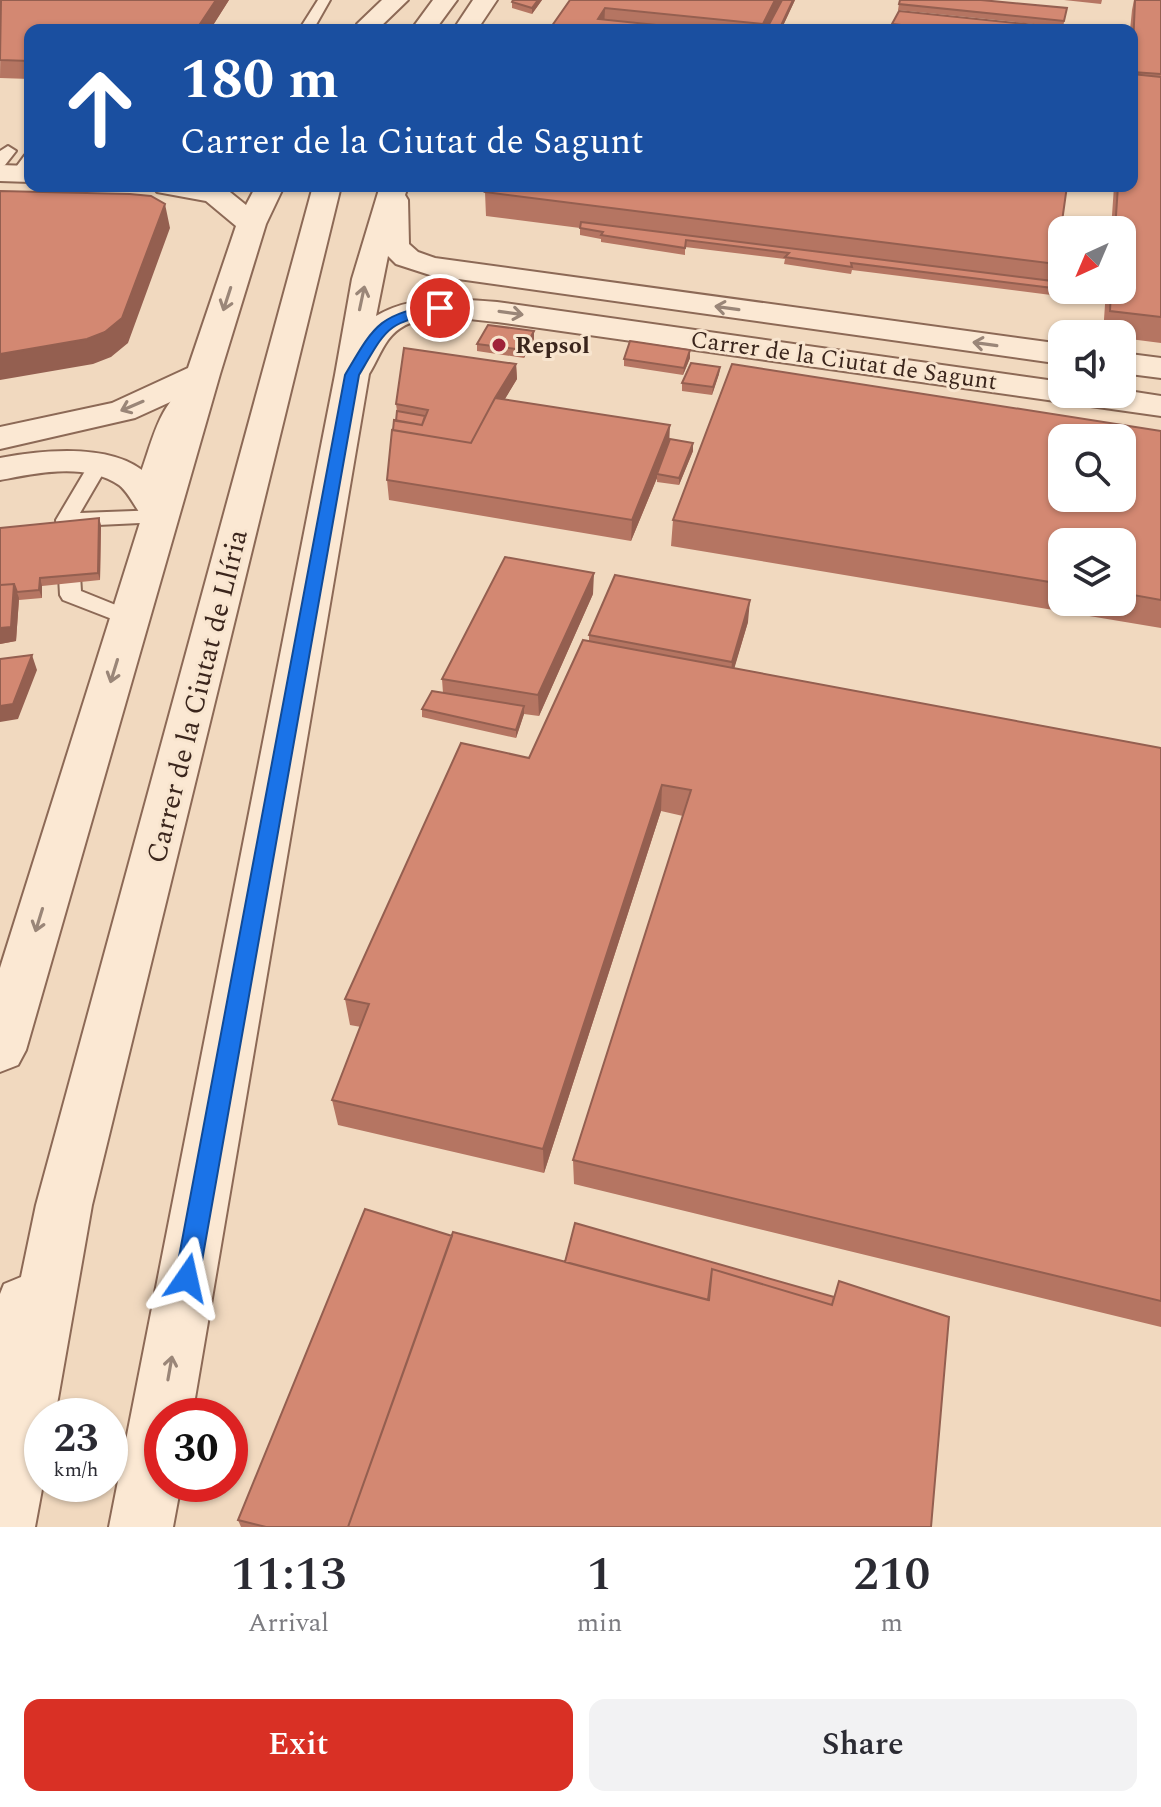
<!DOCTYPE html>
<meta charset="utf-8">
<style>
:root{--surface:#fff;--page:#f2f2f3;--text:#2b2b33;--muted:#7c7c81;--accent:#d93025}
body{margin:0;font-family:Spectral,serif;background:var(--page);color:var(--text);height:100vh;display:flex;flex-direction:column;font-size:30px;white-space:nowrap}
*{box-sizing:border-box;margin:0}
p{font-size:26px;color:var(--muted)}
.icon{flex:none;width:44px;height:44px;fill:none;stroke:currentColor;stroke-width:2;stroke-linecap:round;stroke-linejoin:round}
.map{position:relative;height:1527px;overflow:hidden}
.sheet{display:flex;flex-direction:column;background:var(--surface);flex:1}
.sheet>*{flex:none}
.guide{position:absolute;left:24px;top:24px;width:1114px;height:168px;border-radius:16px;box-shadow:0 2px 6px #0004;background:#1a4fa0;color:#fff;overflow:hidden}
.needle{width:52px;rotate:224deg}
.buttons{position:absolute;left:1048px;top:216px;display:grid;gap:16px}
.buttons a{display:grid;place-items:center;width:88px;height:88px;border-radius:16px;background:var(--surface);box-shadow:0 2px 6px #0004;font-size:40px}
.speed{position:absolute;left:24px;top:1398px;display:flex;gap:16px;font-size:40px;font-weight:700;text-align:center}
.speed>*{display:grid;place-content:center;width:104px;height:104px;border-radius:50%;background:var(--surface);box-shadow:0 2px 6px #0004;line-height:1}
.speed small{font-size:20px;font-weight:400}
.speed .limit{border:12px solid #d22;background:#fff;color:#111}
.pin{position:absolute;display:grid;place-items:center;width:68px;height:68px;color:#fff;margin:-34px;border:4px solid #fff;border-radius:50%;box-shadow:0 2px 8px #0007}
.me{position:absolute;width:88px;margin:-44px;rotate:11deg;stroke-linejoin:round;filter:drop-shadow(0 0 6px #0008)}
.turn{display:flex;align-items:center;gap:28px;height:168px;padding:0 24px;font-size:36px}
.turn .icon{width:104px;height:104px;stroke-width:2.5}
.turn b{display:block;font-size:56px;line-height:68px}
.eta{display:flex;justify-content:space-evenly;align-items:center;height:136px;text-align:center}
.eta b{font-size:48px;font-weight:600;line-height:56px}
.primary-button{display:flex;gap:16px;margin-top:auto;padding:16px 24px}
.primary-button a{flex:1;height:92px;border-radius:16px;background:var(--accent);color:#fff;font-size:32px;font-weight:600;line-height:92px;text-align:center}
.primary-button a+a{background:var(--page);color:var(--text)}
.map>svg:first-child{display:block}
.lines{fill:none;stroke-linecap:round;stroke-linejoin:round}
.service-casing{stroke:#8c6956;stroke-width:4}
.minor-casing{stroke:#8c6956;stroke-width:4}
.tertiary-casing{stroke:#8c6956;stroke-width:4}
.service{fill:#fbe8d3;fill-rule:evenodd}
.minor{fill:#fbe8d3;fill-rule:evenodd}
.tertiary{fill:#fbe8d3;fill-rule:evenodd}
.wall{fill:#b57562;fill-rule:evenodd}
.shaded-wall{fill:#945f50}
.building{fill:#d38872;stroke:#945f50;stroke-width:2;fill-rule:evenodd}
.oneway{stroke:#9a8678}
.route{fill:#1a73e8;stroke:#114b97;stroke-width:2}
.poi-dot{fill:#9f2139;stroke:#f8e5cf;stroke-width:3}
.labels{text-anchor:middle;stroke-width:6;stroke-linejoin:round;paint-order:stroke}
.far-poi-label{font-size:24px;font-weight:bold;fill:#3a251c;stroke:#f8e5cf;text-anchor:start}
.far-street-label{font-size:24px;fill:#3a251c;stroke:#f8e5cf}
.street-label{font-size:28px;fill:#3a251c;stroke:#f8e5cf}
</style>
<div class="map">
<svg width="1161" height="1527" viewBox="0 0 1161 1527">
<rect width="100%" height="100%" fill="#f1d9bf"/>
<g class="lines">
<g class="service-casing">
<path id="service" d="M318,0h12l-17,30h-14z
M8,146l8,5 -11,14 -5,2v-16z
M30,153v16l-6,8h-10l-3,-3 14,-19z
M199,382l9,6 -26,23 -21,61 14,28 -3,4h-14l-17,-32c12,-32 20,-80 58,-90z
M98,459l10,6 -28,48 81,-3 10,6 -10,6 -84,4 4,65 57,23 3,5 -3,5 -8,2 -67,-26 -3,-5 -4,-75 35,-59z"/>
</g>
<g class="minor-casing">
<path id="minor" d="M473,0h24l-20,30h-24z
M0,165l30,1v16l-30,-1z
M153,186h64l8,2 21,17 10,-19h28l-18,38 -46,150 -194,676 -8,15 -18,7v-104l142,-452c-7,-9 -14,-24 -23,-31 -33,-23 -83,-12 -119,-5v-22c43,-8 122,-17 153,23l26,-83 -44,20 -135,31v-22l112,-24 76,-35 48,-142 -30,-25 -49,-9z
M380,186h28l-3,9 3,5 1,44 9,8 17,6 627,86v20l-632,-89 -34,-11 -8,-8 -12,60c37,-22 80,-17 121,-14l565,80v12h60v-4l39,6v20l-664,-94c-35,-3 -85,-15 -109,18 -8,11 -12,23 -19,34l-177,1042h-30v68h19l-8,43h-64l226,-1152 17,-96z
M1122,353l39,5v20l-39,-5z"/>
</g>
<g class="tertiary-casing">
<path id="tertiary" d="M382,0h26l-30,29h-18l-3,-5z
M433,0h24l-22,30h-24z
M313,186h28l-249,1019 -37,211h-13l1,68 -8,43h-35v-233l4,-10 17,-7 15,-72z"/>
</g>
<use href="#service" class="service"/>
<use href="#minor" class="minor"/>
<use href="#tertiary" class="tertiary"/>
</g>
<path class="wall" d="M1,0h228l-19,30h-180v49l-30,-1z
M513,0h29l-10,14 -20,-6v-6z
M570,0h225l-14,30h-232z
M1064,0h38l-1,4z
M1134,0h27v343l-39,-5v-4h-19l3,-44h16v-60h-11l3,-44h18v-156h-2l2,-20z
M899,4l168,4 -4,19 -165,-17z
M892,24l171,6h-172z
M485,192l571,72 -4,17 1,7 -2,7 -199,-25 -1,4 -67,-10 1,-5 -100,-12v8l-84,-13v-3l-21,-4v-7l-94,-12z
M534,331v8l-10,19 -47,-7v-7z
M690,358l-7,17 -59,-9v-7z
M516,364l1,15 -13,21 166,39 23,12 -14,34 -22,-3v-4l-26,63 -242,-41 -2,-20 10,-69 -1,-7z
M720,367l-1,7 -7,21 -30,-4v-8z
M1161,431v197l-490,-82 2,-26zM1062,542h60v60h-60z
M101,525l-1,55 -58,6v12l-23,2 -3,41 -16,3v-116z
M593,594l-54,122 -15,-2 -8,24 -94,-21v-8l21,-16 -1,-14z
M748,622l-14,46 427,80v579l-587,-143 -1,-24 110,-344 -22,-5 -117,362 -206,-48 -6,-25 29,-73 -11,-2 -5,-26 184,-241 60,-117v-6z
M238,1520l693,7h-690z"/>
<path class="shaded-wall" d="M216,0h13l-19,30h-14z
M538,0h4l-10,14v-6z
M775,0h10l-16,30h-7l1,-6z
M793,0h2l-14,30h-2z
M605,8l-1,22 -6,-11z
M165,204l5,24 -42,115 -17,14 -18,7 -93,16v-26z
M534,331v8l-10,19v-8z
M690,350v8l-7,17 1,-7z
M516,364l1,15 -21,35 -4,-10z
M720,367l-1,7 -7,21 1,-8z
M670,425l-1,21 -12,28v4l-26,63 1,-21z
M693,443v8l-14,34v-7z
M99,518l2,7 -1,55 -2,-7z
M594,573l-1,21 -54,122 -1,-21z
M40,578l2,8v12l-3,-8z
M14,584l5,14 -3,43 -16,3v-16z
M750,600l-2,22 -18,61 2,-21z
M32,655l5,15 -19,49 -18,3v-16z
M524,706v8l-8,24v-8z
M662,785l-1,26 -117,362 -1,-24z"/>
<path class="building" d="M1,0h215l-20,30h-166v31l-30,-1z
M513,0h25l-6,8 -20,-6z
M570,0h205l-12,24 -158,-16 -7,11 107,11h-156z
M782,0h11l-14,30h-13z
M900,0h81l86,8 -3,13 -165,-17z
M1135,0h26v74l-29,-2z
M899,11l165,17 -1,2h-116l-55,-6z
M1132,74l29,3v240l-51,-6 1,-21h11v-60h-7l3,-44h14z
M489,186h578l-11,78 -571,-72z
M0,191l130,3 21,2 14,8 -43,114 -17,14 -18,7 -87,15z
M581,222l471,59 1,7 -202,-25 1,4 -67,-10 4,-4 -103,-13 -1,8 -84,-13 2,-3 -23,-4z
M488,325l46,6 -10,19 -47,-6z
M630,341l60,9 -6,18 -60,-9z
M404,348l112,16 -21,34 -24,45 -78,-13 1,-10 28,5 6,-15 -32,-6z
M691,363l29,4 -7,20 -31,-4z
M732,364l429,67v169l-39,-7v-51h-60v42l-389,-64zM1062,438h60v60h-60z
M495,398l175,27 -38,95 -245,-40 5,-50 79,13z
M397,411l28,5 -3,9 -26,-4z
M670,439l23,4 -14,35 -22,-4z
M99,518l-1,55 -58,5 -1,12 -22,2 -3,-8 -14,1v-57z
M505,557l89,16 -56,122 -96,-16z
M615,575l135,25 -18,62 -143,-27z
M14,584l-3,43 -11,1v-43z
M583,640l578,108v553l-588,-141 118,-370 -29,-5 -119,364 -211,-49 37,-96 -24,-5 116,-256 68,15z
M32,655l-19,49 -13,2v-47z
M432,691l92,15 -8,24 -94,-21z
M365,1209l87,27 -104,291h-82l-28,-7z
M575,1223l259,74 -2,8 -120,-36 -4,31 -143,-38z
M453,1232l256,68 3,-31 120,36 7,-24 110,36 -18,210h-583z"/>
<defs><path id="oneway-shaft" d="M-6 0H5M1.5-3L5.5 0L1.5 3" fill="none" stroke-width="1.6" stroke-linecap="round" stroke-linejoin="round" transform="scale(2)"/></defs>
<g class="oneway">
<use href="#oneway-shaft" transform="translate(362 298) rotate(-78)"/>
<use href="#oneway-shaft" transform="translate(227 299) rotate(108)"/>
<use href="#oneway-shaft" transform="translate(727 308) rotate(-172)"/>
<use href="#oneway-shaft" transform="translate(511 313) rotate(8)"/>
<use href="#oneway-shaft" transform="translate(985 344) rotate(-172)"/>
<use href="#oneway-shaft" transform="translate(132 406) rotate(157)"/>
<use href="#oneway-shaft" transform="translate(114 671) rotate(107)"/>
<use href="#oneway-shaft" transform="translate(39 920) rotate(107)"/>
<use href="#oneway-shaft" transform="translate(170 1368) rotate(-80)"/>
</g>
<path class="route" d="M440,304l4,2v5c-58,13 -55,13 -85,64l-160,903 -4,8 -8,3 -9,-3 -3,-8 170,-903c30,-51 34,-61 95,-71z"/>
<circle class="poi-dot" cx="499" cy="345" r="8"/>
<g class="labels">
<g class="far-poi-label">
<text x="515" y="353">Repsol</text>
</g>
<g class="far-street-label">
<text transform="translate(844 360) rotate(8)" y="8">Carrer de la Ciutat de Sagunt</text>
</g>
<g class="street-label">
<text transform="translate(196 696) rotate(-76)" y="10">Carrer de la Ciutat de Llíria</text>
</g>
</g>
</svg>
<div class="buttons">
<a><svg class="needle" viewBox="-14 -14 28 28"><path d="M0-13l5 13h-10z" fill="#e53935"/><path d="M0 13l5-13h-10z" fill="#7c7c81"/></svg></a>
<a><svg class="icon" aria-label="sound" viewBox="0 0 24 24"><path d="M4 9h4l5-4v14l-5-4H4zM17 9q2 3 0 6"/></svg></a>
<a><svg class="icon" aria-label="search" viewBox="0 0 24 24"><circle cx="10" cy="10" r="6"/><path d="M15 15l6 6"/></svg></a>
<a><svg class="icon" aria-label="layers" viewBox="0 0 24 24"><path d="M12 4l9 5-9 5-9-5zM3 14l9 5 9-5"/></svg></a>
</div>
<div class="speed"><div>23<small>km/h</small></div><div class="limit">30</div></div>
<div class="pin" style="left:440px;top:308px;background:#d93025"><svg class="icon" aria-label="arrive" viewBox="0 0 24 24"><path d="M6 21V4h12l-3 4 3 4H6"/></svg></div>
<svg class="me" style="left:187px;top:1278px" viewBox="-20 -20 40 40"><path d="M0-17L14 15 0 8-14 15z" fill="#1a73e8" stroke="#fff" stroke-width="4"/></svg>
<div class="guide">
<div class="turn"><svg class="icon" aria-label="ahead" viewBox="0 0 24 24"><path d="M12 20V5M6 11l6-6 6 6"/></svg><div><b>180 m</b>Carrer de la Ciutat de Sagunt</div></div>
</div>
</div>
<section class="sheet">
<div class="eta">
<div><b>11:13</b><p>Arrival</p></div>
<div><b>1</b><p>min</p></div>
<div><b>210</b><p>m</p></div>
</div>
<div class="primary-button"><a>Exit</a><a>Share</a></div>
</section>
